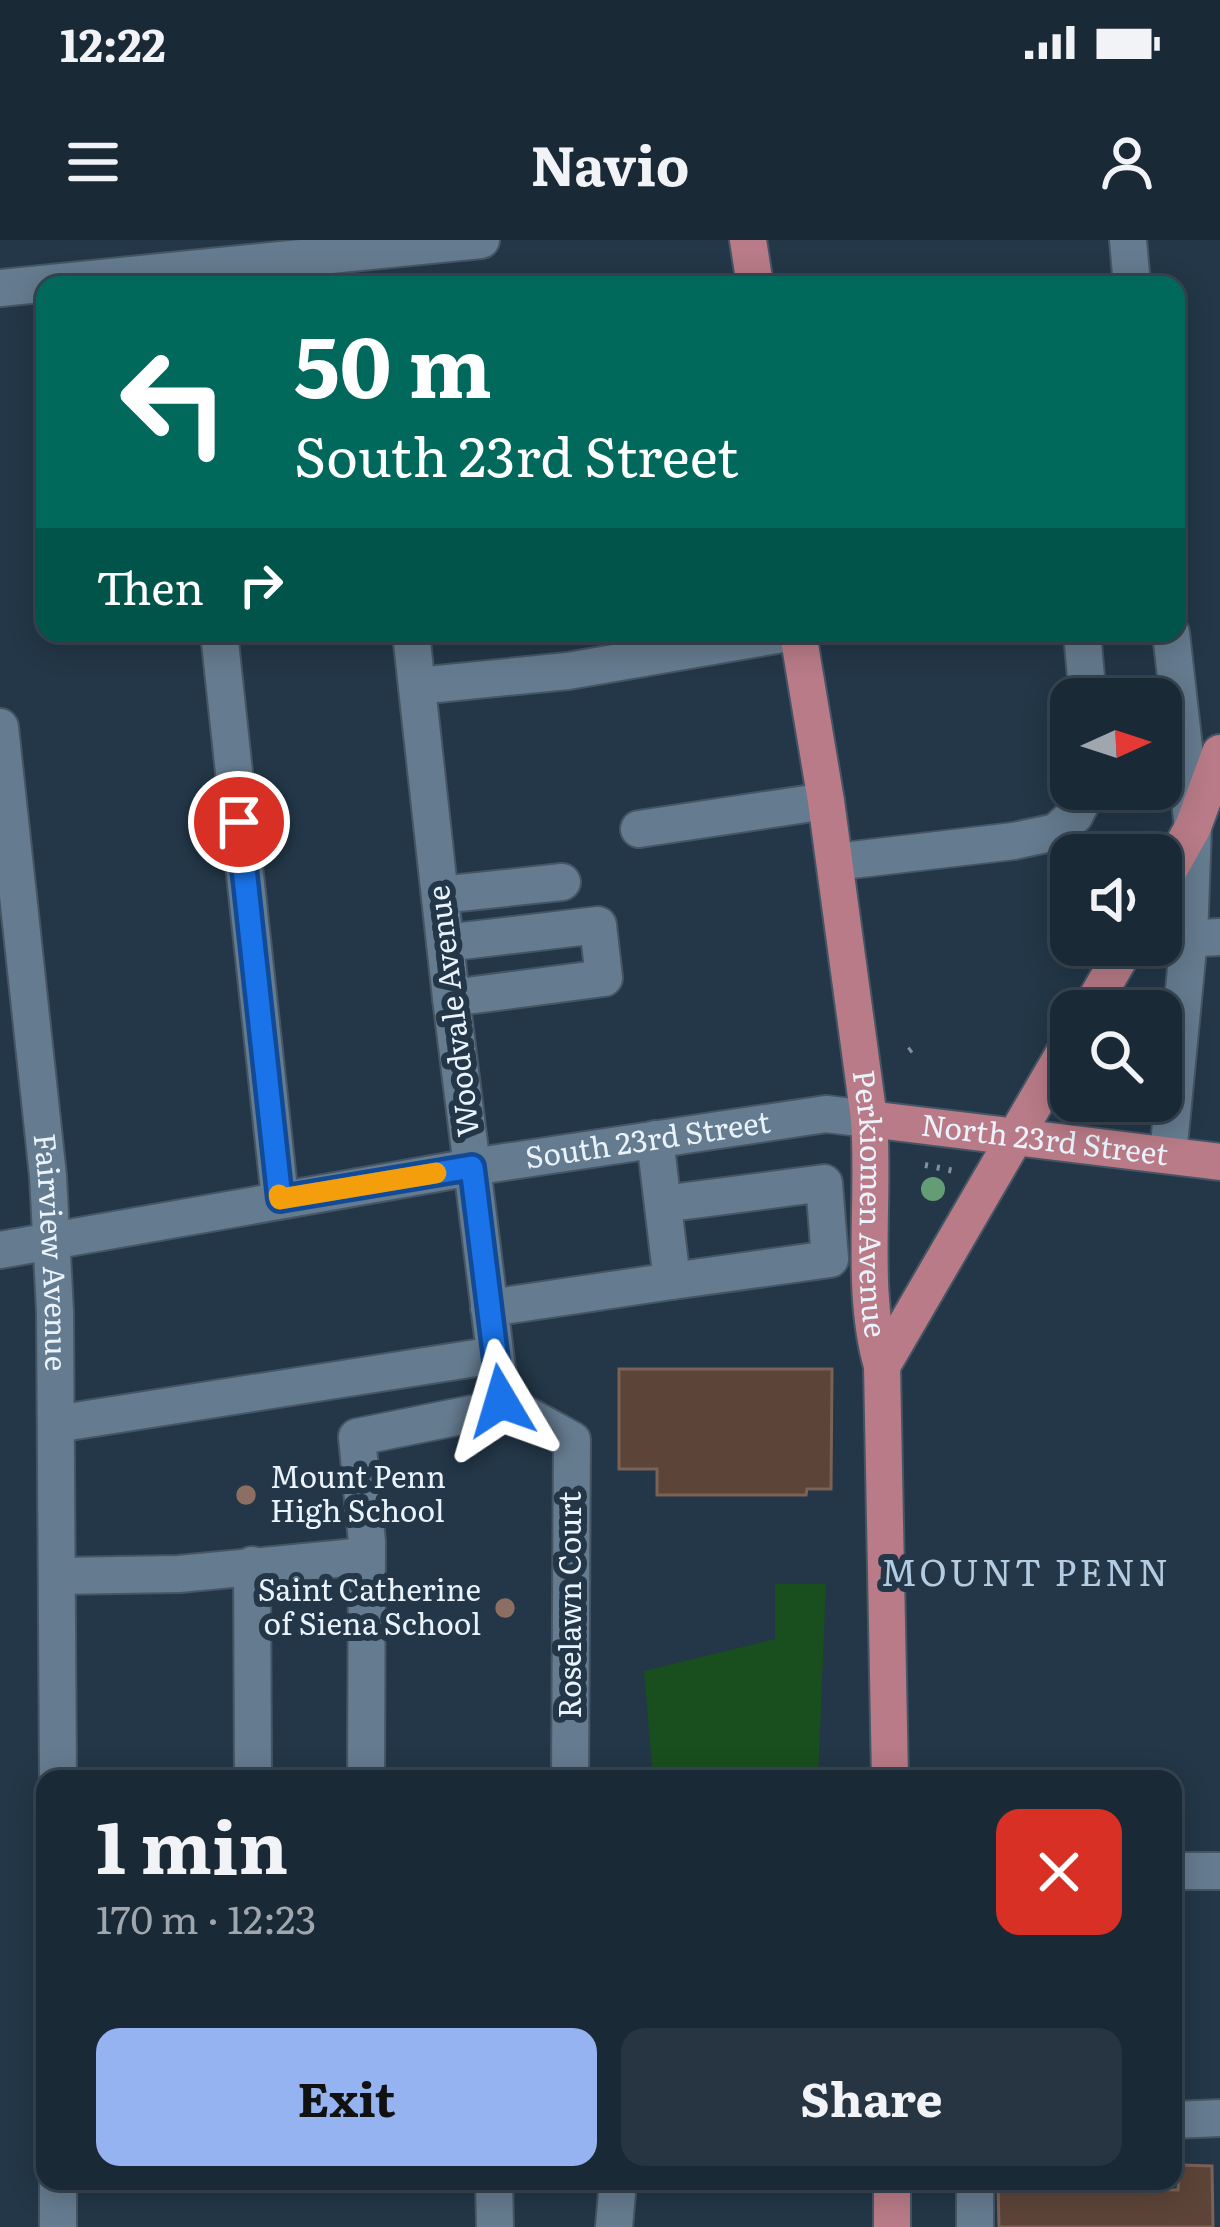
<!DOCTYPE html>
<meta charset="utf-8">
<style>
:root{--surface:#1a2936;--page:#273542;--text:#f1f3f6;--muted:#9fa6ad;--line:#384551;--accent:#95b2f1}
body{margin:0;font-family:Literata,serif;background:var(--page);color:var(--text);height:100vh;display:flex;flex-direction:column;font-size:45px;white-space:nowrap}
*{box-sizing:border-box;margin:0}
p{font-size:39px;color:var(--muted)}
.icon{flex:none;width:66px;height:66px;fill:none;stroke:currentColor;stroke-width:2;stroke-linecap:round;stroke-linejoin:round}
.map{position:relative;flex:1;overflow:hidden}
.sheet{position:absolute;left:36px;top:1530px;width:1146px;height:420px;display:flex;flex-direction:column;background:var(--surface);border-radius:24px;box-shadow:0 6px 30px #0003,0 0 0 3px var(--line)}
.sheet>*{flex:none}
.guide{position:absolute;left:36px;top:36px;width:1149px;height:366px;border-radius:24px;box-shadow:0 6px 30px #0003,0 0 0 3px var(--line);background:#00695c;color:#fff;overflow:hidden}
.needle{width:78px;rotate:87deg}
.fabs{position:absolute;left:1050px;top:438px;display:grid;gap:24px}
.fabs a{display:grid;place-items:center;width:132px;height:132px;border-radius:24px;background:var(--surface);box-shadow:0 6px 30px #0003,0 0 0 3px var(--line);font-size:60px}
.pin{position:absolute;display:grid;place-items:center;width:102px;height:102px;color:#fff;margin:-51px;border:6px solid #fff;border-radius:50%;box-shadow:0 3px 12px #0007}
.me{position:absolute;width:132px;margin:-66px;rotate:353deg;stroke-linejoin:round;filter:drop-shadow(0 0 9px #0008)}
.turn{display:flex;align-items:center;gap:42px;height:252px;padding:0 60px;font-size:54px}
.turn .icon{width:156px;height:156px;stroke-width:2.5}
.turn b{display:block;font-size:84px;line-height:102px}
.then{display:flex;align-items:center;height:114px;padding:0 60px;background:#0003;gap:24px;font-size:45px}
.round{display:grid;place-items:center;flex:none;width:126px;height:126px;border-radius:24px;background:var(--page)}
.overview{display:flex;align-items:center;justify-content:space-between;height:204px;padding:0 60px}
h1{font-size:72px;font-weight:700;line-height:90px}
.button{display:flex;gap:24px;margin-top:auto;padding:24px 60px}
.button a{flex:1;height:138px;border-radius:24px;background:var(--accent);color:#111;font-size:48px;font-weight:700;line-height:138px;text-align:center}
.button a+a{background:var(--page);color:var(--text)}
.status{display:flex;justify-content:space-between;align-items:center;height:84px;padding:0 60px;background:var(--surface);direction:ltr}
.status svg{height:33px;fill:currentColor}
header{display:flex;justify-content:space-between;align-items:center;height:156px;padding:0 60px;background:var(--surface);font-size:54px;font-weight:700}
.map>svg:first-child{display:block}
.green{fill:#194e1e}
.building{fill:#5d4438;stroke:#7c6155;stroke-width:3}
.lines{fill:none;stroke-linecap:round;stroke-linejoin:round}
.minor-casing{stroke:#455564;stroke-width:40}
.major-casing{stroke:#455564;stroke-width:40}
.path{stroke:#82919e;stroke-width:6;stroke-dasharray:3 9;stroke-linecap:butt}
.minor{stroke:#657b8f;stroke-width:36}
.major{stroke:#b87b87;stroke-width:36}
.tree{fill:#649c76}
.route-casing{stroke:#114b97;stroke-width:30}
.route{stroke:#1a73e8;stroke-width:21}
.slow{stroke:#f59e0b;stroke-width:21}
.education-dot{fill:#8d6e63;stroke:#233748;stroke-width:4.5}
.labels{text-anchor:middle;stroke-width:12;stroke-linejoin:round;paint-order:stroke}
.street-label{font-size:30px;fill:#eaf3fc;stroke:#233748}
.poi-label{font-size:30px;fill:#eaf3fc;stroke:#233748;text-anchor:start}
.quarter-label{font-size:36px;letter-spacing:3px;fill:#b4cce2;stroke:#233748}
</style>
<div class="status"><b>12:22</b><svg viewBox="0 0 49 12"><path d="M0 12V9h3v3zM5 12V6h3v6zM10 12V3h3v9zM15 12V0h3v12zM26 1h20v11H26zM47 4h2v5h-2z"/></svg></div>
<header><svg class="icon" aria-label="menu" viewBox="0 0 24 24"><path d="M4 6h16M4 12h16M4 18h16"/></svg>Navio<svg class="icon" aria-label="person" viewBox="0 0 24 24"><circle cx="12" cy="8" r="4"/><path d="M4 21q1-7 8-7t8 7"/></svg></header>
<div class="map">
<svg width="1220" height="1987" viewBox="0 0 1220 1987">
<rect width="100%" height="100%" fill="#233748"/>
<path class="green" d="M775,1344h51l-8,195h-165l-9,-108 131,-32z"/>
<path class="building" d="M619,1129h213l-1,120h-24l-1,6h-149v-26h-38z
M1180,1925l32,1 1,61h-214l-1,-41 180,4z"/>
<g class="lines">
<g class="minor-casing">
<g id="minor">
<path d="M1128,0l4,45"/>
<path d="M0,48l481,-48"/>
<path d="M219,393l61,566"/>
<path d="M1082,393l6,66"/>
<path d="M417,446l151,-15 220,-38"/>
<path id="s1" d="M0,487l48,449 7,136 3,467"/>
<path d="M639,589l187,-28"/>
<path d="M835,622l179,-21 42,-9 19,-17 13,-26"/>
<path d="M440,655l122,-13"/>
<path d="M1161,700l59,-3"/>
<path d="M445,703l153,-18 6,53 -153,20"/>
<path d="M1168,915l21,-217 4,-111 -22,-194"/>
<path d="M663,964l161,-21 6,76 -158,22"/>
<path id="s2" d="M0,1010l472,-83 354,-53 43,5"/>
<path d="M489,1068l183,-27 -17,-142"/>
<path d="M501,1161l71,39 -2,339"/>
<path d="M56,1184l439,-69"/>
<path d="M252,1325l1,214"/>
<path d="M57,1336l122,-2 187,-18"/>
<path d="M366,1539l1,-237 -10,-105 134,-27 10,-9 -50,-403 -40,-365"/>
<path d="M1173,1631h47"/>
<path d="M1173,1880l47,-2"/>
<path d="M58,1941v46"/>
<path d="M494,1941l1,46"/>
<path d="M975,1941v46"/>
<path d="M614,1987l4,-46"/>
</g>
</g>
<g class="major-casing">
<g id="major">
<path d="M748,0l7,45"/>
<path id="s3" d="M798,393l28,168 43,318c6,80 -9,172 13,247l8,413"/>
<path d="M1161,644l32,-57 27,-74"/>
<path d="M1089,771l38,-66"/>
<path id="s4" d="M869,879l351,43"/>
<path d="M882,1126l189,-325"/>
<path d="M892,1987v-46"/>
</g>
</g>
<path class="path" d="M909,811l8,-6
M925,925l29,6"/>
<use href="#minor" class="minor"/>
<use href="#major" class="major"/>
</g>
<circle class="tree" cx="933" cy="949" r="12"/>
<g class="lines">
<g class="route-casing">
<path id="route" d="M239,582l41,377 192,-32 29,234"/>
</g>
<use href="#route" class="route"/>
<path class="slow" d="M279,955l1,4 156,-26"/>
</g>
<g class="education-dot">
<circle cx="246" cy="1255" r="12"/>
<circle cx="505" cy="1368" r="12"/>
</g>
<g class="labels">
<g class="street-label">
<text transform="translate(454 771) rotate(-97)" y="10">Woodvale Avenue</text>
<text dy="10" stroke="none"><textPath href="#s4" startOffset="177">North 23rd Street</textPath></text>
<text dy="10" stroke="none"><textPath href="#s2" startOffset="657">South 23rd Street</textPath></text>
<text dy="10" stroke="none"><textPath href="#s3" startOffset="576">Perkiomen Avenue</textPath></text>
<text dy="10" stroke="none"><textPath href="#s1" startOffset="528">Fairview Avenue</textPath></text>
<text transform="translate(571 1365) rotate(-90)" y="10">Roselawn Court</text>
</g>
<g class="poi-label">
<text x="270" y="1248">Mount Penn<tspan x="270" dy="34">High School</tspan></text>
<text x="481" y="1361" text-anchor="end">Saint Catherine<tspan x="481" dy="34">of Siena School</tspan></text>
</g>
<g class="quarter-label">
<text x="1026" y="1346">MOUNT PENN</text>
</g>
</g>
</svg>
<div class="fabs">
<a><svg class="needle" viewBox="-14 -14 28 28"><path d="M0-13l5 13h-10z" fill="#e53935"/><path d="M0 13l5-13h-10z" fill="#9fa6ad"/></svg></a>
<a><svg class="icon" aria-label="sound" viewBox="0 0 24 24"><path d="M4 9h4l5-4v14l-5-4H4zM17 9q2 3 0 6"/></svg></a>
<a><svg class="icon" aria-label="search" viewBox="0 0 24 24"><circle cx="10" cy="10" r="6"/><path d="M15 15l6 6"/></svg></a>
</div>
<div class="pin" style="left:239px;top:582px;background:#d93025"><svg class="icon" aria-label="arrive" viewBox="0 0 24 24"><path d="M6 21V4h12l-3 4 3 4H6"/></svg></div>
<svg class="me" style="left:501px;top:1161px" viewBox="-20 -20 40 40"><path d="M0-17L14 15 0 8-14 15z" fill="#1a73e8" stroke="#fff" stroke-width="4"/></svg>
<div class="guide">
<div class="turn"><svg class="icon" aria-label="left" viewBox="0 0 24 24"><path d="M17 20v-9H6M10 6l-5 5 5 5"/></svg><div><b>50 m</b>South 23rd Street</div></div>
<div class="then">Then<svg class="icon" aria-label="right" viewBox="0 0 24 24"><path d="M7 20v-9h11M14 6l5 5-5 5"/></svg></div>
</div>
<section class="sheet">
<div class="overview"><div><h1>1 min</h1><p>170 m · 12:23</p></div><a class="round" style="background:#d93025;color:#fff"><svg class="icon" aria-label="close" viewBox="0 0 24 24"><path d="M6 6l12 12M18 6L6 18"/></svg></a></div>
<div class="button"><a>Exit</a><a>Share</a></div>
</section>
</div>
